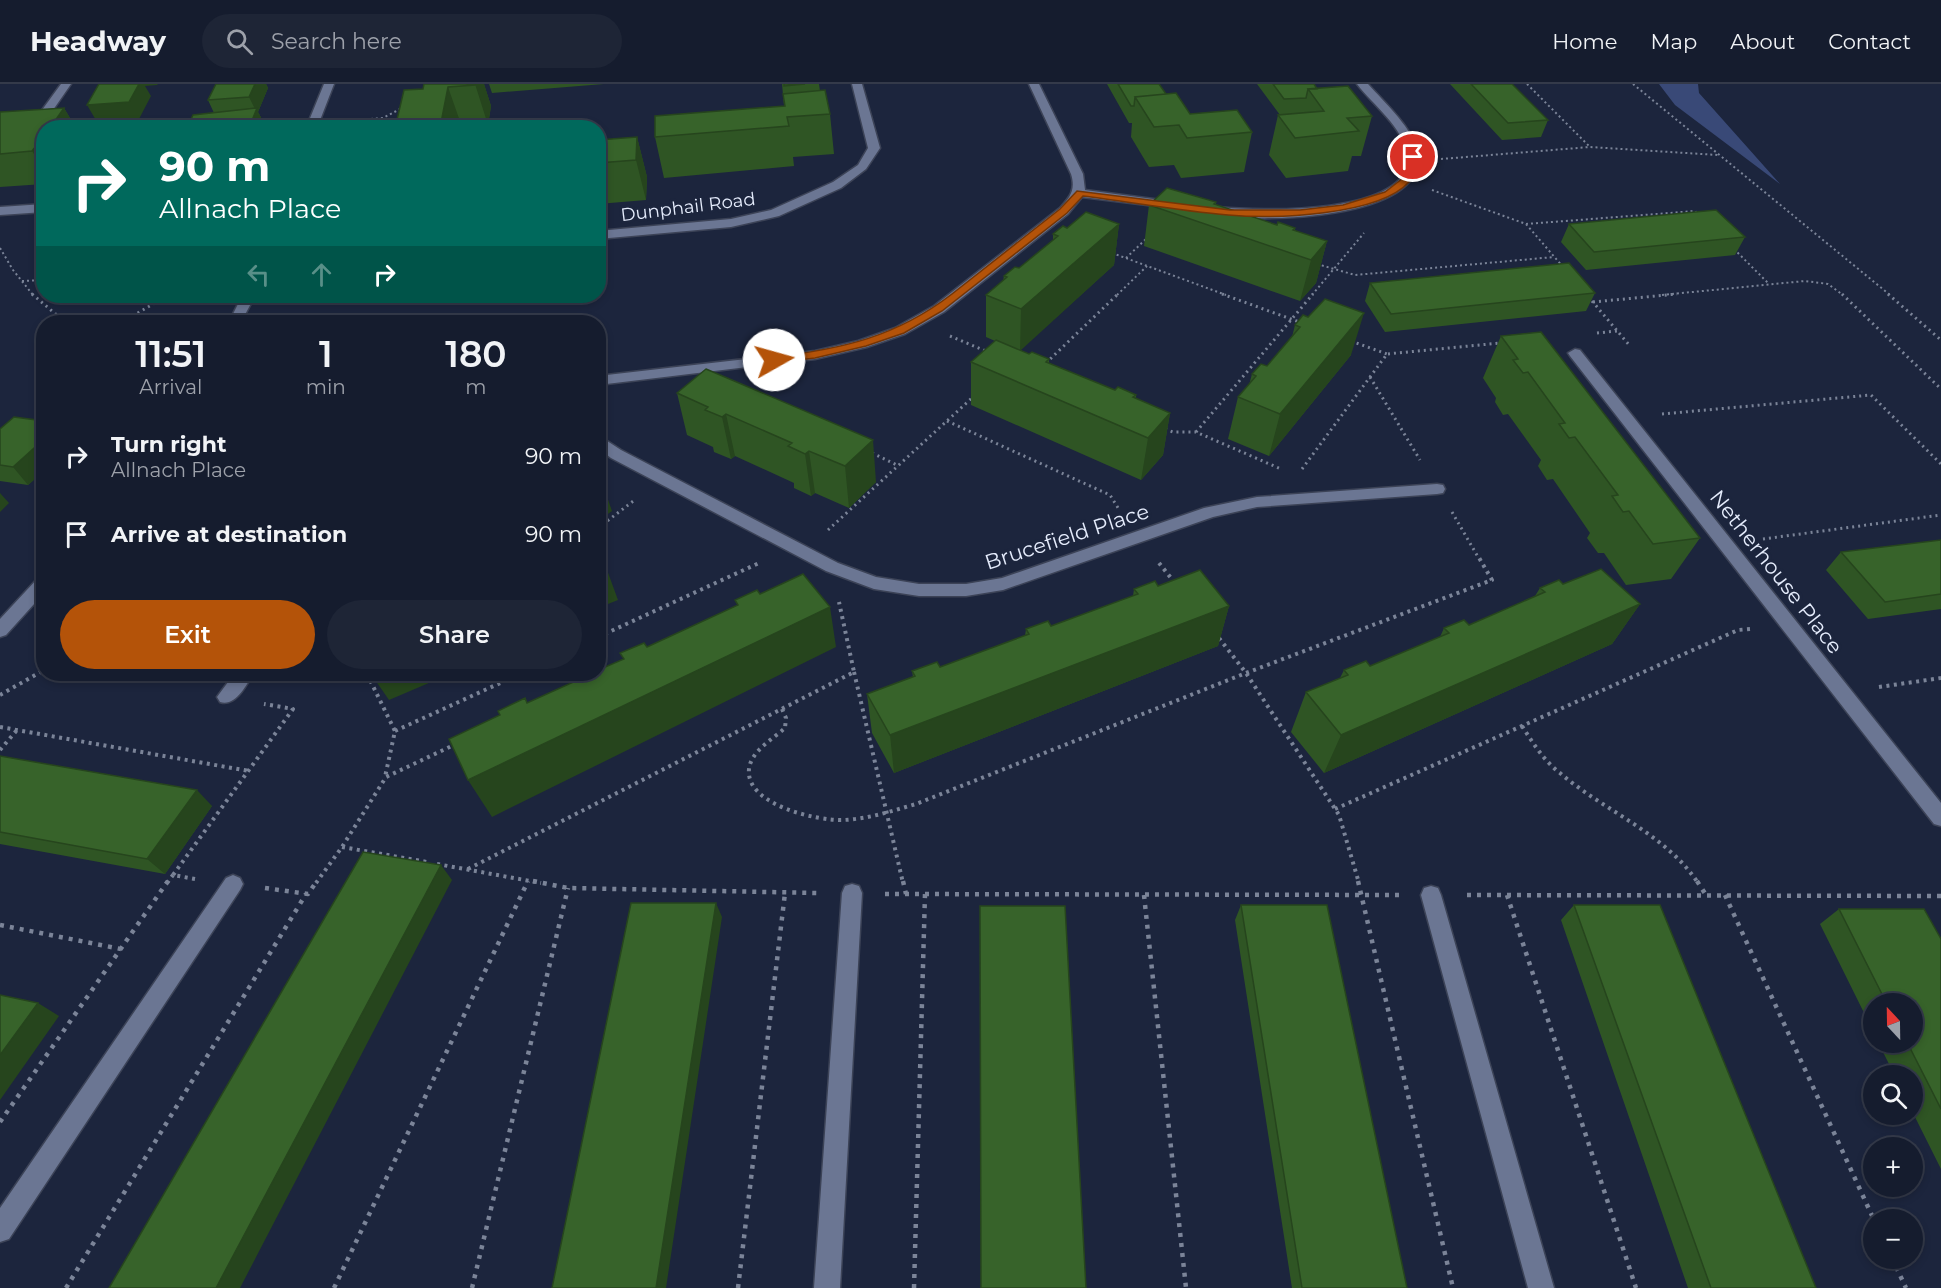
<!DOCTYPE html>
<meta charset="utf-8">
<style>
:root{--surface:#151c2e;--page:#1e2536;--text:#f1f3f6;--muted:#9da1aa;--line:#343a4a;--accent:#b45309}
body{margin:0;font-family:Montserrat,sans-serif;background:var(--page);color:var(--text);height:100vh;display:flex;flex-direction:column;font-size:22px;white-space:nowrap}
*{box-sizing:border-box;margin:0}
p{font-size:20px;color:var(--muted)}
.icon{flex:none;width:33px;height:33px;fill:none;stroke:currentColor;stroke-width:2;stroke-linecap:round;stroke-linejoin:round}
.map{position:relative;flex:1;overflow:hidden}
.panel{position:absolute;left:36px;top:231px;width:570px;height:366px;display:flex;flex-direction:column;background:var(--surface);border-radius:24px;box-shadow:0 3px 9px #0003,0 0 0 2px var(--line)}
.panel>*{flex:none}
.top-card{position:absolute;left:36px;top:36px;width:570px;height:183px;border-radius:24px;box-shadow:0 3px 9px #0003,0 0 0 2px var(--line);background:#00695c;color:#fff;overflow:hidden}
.needle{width:39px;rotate:338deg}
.tools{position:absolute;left:1863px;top:909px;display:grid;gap:12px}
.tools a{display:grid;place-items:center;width:60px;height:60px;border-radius:50%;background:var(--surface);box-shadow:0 3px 9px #0003,0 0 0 2px var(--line);font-size:30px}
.pin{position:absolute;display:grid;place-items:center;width:51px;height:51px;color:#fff;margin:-26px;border:3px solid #fff;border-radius:50%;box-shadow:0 2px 6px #0007}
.me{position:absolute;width:66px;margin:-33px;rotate:83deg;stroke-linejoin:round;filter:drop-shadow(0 0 4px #0008)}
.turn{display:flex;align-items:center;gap:21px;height:126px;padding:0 24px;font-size:27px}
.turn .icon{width:78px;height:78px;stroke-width:2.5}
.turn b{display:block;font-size:42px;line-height:51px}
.lanes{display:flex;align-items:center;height:57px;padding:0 24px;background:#0003;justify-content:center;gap:30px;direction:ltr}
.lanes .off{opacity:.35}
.eta{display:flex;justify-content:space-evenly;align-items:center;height:102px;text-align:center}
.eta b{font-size:36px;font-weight:600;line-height:42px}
.action{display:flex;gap:12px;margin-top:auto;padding:12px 24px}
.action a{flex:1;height:69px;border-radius:36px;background:var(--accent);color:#fff;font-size:24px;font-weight:600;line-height:69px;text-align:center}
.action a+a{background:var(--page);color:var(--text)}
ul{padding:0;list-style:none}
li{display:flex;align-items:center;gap:18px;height:78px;padding:0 24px}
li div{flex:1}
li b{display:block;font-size:22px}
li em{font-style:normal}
header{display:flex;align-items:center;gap:36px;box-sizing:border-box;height:84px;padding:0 30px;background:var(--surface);border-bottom:2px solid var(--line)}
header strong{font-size:28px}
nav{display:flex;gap:33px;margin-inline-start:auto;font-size:21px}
.search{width:420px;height:54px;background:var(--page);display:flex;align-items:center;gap:15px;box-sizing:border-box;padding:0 21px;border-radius:33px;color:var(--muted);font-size:22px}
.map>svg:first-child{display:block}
.green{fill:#394977}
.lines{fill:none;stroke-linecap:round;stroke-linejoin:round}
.minor-casing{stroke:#3c4357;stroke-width:3}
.path-far3{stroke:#7b8498;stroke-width:2;stroke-dasharray:2 3;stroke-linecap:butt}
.path-far2{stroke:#7b8498;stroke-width:3;stroke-dasharray:2 4;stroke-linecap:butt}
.path-far1{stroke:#7b8498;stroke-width:4;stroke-dasharray:3 4.5;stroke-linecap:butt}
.path{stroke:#7b8498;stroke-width:4.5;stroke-dasharray:4 6;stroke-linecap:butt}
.minor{fill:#6b7693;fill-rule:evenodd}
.wall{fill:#2f5524}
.shaded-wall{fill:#26451d}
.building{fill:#37632a;stroke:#26451d;stroke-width:1.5}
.route{fill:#b45309;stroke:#753606;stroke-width:1.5}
.labels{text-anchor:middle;stroke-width:6;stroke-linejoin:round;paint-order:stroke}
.far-street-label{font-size:18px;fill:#e5ecfc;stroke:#1c253d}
.street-label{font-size:21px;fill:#e5ecfc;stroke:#1c253d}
</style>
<header>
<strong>Headway</strong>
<div class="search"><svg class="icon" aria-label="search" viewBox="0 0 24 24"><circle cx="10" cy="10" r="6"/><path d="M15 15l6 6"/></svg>Search here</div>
<nav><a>Home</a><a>Map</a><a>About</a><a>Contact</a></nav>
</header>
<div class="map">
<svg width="1941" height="1204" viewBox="0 0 1941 1204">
<rect width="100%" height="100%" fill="#1c253d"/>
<path class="green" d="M1659,0h39l1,9 81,91 -105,-79z"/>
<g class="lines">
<g class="minor-casing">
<path id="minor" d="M61,0h10l-27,39h-8l-2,-2z
M324,0h10l-17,44h-11z
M852,0h10l18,64 -14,21 -25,19 -62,28 -48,11 -133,12v-8l133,-12 40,-9 62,-28 25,-17 10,-17z
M1029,0h10l44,90 2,16 91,12 6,4 -2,3 -98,-12 -14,17 -124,98 -39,22 -38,13 -52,12 -217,26v-9l217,-25 43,-10 37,-13 39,-22 126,-98c10,-11 16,-18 11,-34z
M1357,0h11c16,18 47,46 50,70 10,66 -163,70 -204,60v-6l4,-1c38,4 198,10 189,-53 -4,-27 -34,-49 -50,-70z
M44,120v8l-44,3v-8z
M242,212h13l-14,26h-12z
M1575,265l5,1 361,453v23l-7,-2 -364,-468 -2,-3z
M598,351l23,15 217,113 38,14 43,7h47l36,-6 202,-70 53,-11 180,-13 6,1 2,4 -2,4 -6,1 -180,13 -44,10 -210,73 -37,6h-47l-45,-7 -48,-18 -215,-113 -13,-10z
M44,492v17l-38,42 -6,2v-18l38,-41z
M234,590h19c-7,12 -18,33 -33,28l-3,-5z
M233,791l7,3 3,6 -3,6 -231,349 -9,3v-34l226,-330z
M852,800l7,2 3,7 -22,395h-26l28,-395 3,-7z
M1431,802l7,2 3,7 113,393h-26l-107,-393 3,-7z"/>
</g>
<path class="path-far3" d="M1527,0l63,63
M1633,0l257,211
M346,37l37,-3 19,-10
M380,44l3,-10
M1441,75l149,-12 128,8
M1432,106l94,34 38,44
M1526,140l169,-13 3,3
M0,164l13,22 20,25
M1734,165l35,35
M1112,169l114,42
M1126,174l21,-20
M1317,180l38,11 199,-18
M22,197l22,-1
M1117,211l30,-29
M1312,211l52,-62
M1662,211l143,-14 23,3 15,11"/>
<path class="path-far2" d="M32,210l33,28
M1222,210l80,29
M1842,210l99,95
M1888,210l53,46
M1592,217l38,45
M1593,218l84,-8
M122,238l45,-26
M1597,249l20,-2
M950,252l38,16
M1351,257l36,13
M1046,279l72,-69
M1370,293l50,83
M1662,330l209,-19 70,69
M947,337l163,74 10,16
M1165,345l8,3h23l85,37
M1196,348l117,-138
M872,369l27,13
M1302,385l85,-115 113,-11
M1452,428l26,45
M598,444l38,-29
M828,446l145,-133
M1763,455l178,-24"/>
<path class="path-far1" d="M1159,479l16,20
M598,553l161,-74
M1219,554l27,35 93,142 20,68
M854,588l49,211
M367,590l28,57 -10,46
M1879,603l62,-9
M0,611l44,-25
M782,625l4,9 -1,10c-12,11 -34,23 -36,41 -4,36 69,52 94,51 25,-1 49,-9 73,-16l330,-131 246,-93 -14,-24
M1522,642c11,17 22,35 38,47 44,38 105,60 138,110
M0,643l249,44
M395,647l125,-57
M0,666l17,-20
M1335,725l403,-179 12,-1
M342,763l85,15
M437,780l104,19
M468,785l386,-197 -15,-70
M195,795l-22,-4 120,-166 -29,-5
M167,799l6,-8
M316,799l26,-36 44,-70 70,-33"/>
<path class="path" d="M533,797l35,7 250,5
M903,797l3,13
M1358,797l95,407
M1697,797l9,14
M265,804l43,6 9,-13
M885,810l515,1
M1144,811l42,393
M1467,811l474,1
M1507,811l129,393
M1725,811l149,325
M0,841l121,24
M0,1038l168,-241
M1892,1174l14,30
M66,1204l240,-394
M334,1204l194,-407
M472,1204l96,-400
M738,1204l47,-395
M914,1204l11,-394"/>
<use href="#minor" class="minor"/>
</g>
<path class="wall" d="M216,0h50l2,4 -10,24 7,13 -51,-12 -6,-13z
M424,0h60l7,22 -3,19 -26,3h-67l28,-39z
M489,0h115l-112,9z
M782,0h37l1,7 10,23 4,40 -41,3 1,9 -130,12 -9,-41 129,-31z
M1107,0h52l7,10 24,20 62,18 -8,40 -63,6 -7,-13 -25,2 -18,-30 1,-14h-3z
M1257,0h57l3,5 55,27 -11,40h-9l-4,15 -62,7 -17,-23 9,-40h2z
M1450,0h62l36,36 -7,17 -39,3z
M64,24l12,20h-32v56l-44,3v-75z
M637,53l10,40 -1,23 -48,4v-64z
M1216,118v3l61,20 18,3v3l32,10 -11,42 -16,18 -156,-55 5,-41z
M1119,140l-5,41 -94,85 9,4 20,5v4l66,27 21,5v4l34,14 -7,42 -22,25 -170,-75v-43l24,-21 -9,-4v-42l17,-14 1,-5 15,-8 34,-28v-6l14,-6z
M1569,140l176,13 -10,18 -149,15 -25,-28z
M1370,199l225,10 -9,18 -201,21 -20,-31z
M1303,231l48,40 -82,101 -41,-17 10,-42 11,-12 3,-11 15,-8 25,-29 3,-12z
M1501,252l199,202 -29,41 -45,6 -22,-32h-6l-11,-15 3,-5 -37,-54 -6,1 -9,-14 3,-6 -33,-46 -5,1 -8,-13 1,-4 -13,-20z
M706,285l170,113 -27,26 -34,-15 -4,3 -17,-8v-5l-59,-27 -4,3 -17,-7 -1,-5 -26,-12 -10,-42z
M44,337v50l-16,14 -28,-4v-52z
M1941,456v69l-73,10 -42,-49 15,-18z
M1563,500l77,20 -28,40 -288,129 -33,-41 15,-40 34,-14 4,-8 26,-4 70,-29 4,-9 25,-3 66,-29 5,-8z
M1158,502l71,20 -11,40 -324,127 -22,-40 -5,-39 46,-17 -1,-6 28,-4 85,-31 1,-7 25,-3 82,-30 1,-7z
M0,672l212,50 -47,68 -165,-30z
M1241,821l166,383h-115l-57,-368z
M1574,821l242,383h-128l-127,-368z
M1839,825l102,30v230l-29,-58v-35h-17l-17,-34h34v-38h-38v29l-54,-109z"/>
<path class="shaded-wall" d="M114,0h44l-1,1 -12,1 6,10 -12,23 -42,3 -10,-17z
M255,0h11l2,4 -10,24 7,13 -1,3h-15l7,-17 -7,-14z
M475,0h9l7,22 -3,19z
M448,3l14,40v1h-22z
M64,24l12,20h-26z
M44,52v33l-12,-18z
M637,53l10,40 -1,23 -10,-40z
M1119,140l-5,41 -94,86 1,-42z
M1327,157l-11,42 -16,18 11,-41z
M1364,229l-13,42 -82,101 11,-42z
M1170,329l-7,42 -22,25 7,-42z
M726,330l9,42 -4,3 -9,-42z
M44,355v32l-16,14 -15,-18z
M873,356l3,42 -27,26 -4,-42z
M809,367l6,42 -4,3 -6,-42z
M598,387l14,40 -14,10z
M0,409l9,10 -9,9z
M603,475l15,41 -20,8v-47z
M1640,520l-28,40 -288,129 17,-38z
M1229,522l-11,40 -324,127 -4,-38z
M830,523l6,40 -344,170 -24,-37z
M371,590h79l-61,26z
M197,706l15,16 -47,68 -18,-15z
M441,781l11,15 -212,408h-24z
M716,819l6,14 -56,371h-10z
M38,919l21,13 -59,84v-45z"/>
<path class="building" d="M99,0h40l-10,18 -42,3z
M216,0h39l-6,13 -41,3z
M424,0h51v1l-27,2 -8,41h-45l9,-38 19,-1z
M784,0h21l-21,2z
M1118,0h41l7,10 -31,3 -1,9h-3z
M1273,0h41l3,5h-9l-2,9 -22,1z
M1471,0h41l36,36 -40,3z
M1348,2l24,30 -25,2 12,13 -64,7 -17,-23 46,-4 -16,-22z
M825,6l5,24 -43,3 2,9 -134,11v-21l130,-10 -2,-12z
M1176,9l14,21 47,-4 15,22 -65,6 -8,-13 -25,2 -19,-30z
M64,24l-14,20h-6v8l-12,15 -32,3v-42z
M257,24l-8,20h-62l6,-13z
M637,53l-1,23 -38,3v-23z
M1167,104l49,14 -2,2 63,21 1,-3 17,6 -2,2 34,11 -16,19 -162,-55z
M1716,126l29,27 -151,15 -25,-28z
M1086,128l33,12 -98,85 -35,-14 21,-18 -3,-1 11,-9 4,1 39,-32 -5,-2 10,-8 4,2z
M1569,179l26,30 -204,21 -21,-31z
M1325,215l39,14 -84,101 -42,-17 18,-21 -4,-2 9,-10 6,2 33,-39 -5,-2 8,-10 5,2z
M1541,248l159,206 -47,6 -24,-33 -6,1 -11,-16 6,-1 -43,-58 -6,1 -10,-14 6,-1 -37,-51 -5,1 -10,-13 5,-1 -17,-23z
M996,256l33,14 3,-2 17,7 -3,3 69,28 3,-3 18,8 -3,2 37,16 -22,25 -177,-76z
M706,285l167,71 -28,26 -36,-15 -4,3 -17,-8 4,-3 -66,-29 -4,3 -17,-7 3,-3 -31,-14z
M14,333l30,4v18l-31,28 -13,-2v-36z
M1941,456v54l-56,8 -44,-50z
M598,468l5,7 -5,2z
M1601,485l39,35 -299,131 -35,-43 42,-17 -4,-5 22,-9 4,5 79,-33 -5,-5 20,-8 5,5 76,-33 -5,-4 19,-8 4,4z
M1200,486l29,36 -339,129 -23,-41 48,-18 -3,-5 25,-9 3,5 89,-33 -3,-5 22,-8 3,5 87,-32 -4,-5 21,-8 3,5z
M803,490l27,33 -362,173 -19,-41 51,-24 -2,-4 27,-13 2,5 64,-29h7v-4l26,-11 -4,-6 24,-10 3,4 91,-42 -3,-5 22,-10 3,4z
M0,672l197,34 -50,69 -147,-27z
M363,768l78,13 -225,423h-107z
M631,819h85l-60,385h-104z
M1241,821h86l80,383h-105z
M1574,821h86l156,383h-105z
M980,822h85l21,382h-105z
M1839,825h85l17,30v170l-34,-67h5v-38h-25z
M0,911l38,8 -38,52z"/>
<path class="route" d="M1410,71l8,2c-1,9 -2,18 -9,25 -31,34 -136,37 -181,33 -48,-4 -97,-13 -145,-19l-16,17 -125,98 -38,22 -38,13 -51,12 -41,5 -6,-3 6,-3c68,-8 122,-20 178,-63l108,-85 17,-18 153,19h70l43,-5 42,-13 18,-14 5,-8z"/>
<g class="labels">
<g class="far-street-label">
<text transform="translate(688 123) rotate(-7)" y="6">Dunphail Road</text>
</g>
<g class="street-label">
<text transform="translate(1067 453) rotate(-18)" y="7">Brucefield Place</text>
<text transform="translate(1776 488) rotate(52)" y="7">Netherhouse Place</text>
</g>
</g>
</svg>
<div class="tools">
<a><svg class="needle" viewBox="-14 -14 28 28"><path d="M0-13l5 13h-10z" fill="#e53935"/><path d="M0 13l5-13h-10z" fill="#9da1aa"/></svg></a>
<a><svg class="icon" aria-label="search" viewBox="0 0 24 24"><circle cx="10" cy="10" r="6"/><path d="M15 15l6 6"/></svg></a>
<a>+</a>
<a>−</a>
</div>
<div class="pin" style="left:1413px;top:73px;background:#d93025"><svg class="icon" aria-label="arrive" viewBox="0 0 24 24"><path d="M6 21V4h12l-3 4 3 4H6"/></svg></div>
<svg class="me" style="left:774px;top:276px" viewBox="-20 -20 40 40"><circle r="19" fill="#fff"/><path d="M0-13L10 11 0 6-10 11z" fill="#b45309"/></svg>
<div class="top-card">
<div class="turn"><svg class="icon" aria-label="right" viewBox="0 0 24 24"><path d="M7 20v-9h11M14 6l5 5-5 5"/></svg><div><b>90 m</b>Allnach Place</div></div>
<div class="lanes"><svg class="icon off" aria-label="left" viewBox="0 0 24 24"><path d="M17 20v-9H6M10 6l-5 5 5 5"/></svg><svg class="icon off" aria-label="ahead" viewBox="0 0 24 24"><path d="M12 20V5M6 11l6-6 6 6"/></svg><svg class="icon" aria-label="right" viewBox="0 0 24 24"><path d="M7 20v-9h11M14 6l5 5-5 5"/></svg></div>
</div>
<section class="panel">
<div class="eta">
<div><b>11:51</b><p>Arrival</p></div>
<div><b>1</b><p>min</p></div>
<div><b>180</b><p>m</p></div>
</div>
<ul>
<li><svg class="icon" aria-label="right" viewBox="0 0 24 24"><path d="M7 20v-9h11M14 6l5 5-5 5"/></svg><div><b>Turn right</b><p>Allnach Place</p></div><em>90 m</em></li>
<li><svg class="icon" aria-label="arrive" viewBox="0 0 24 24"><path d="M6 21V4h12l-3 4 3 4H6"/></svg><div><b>Arrive at destination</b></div><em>90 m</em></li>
</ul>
<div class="action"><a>Exit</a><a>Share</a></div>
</section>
</div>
